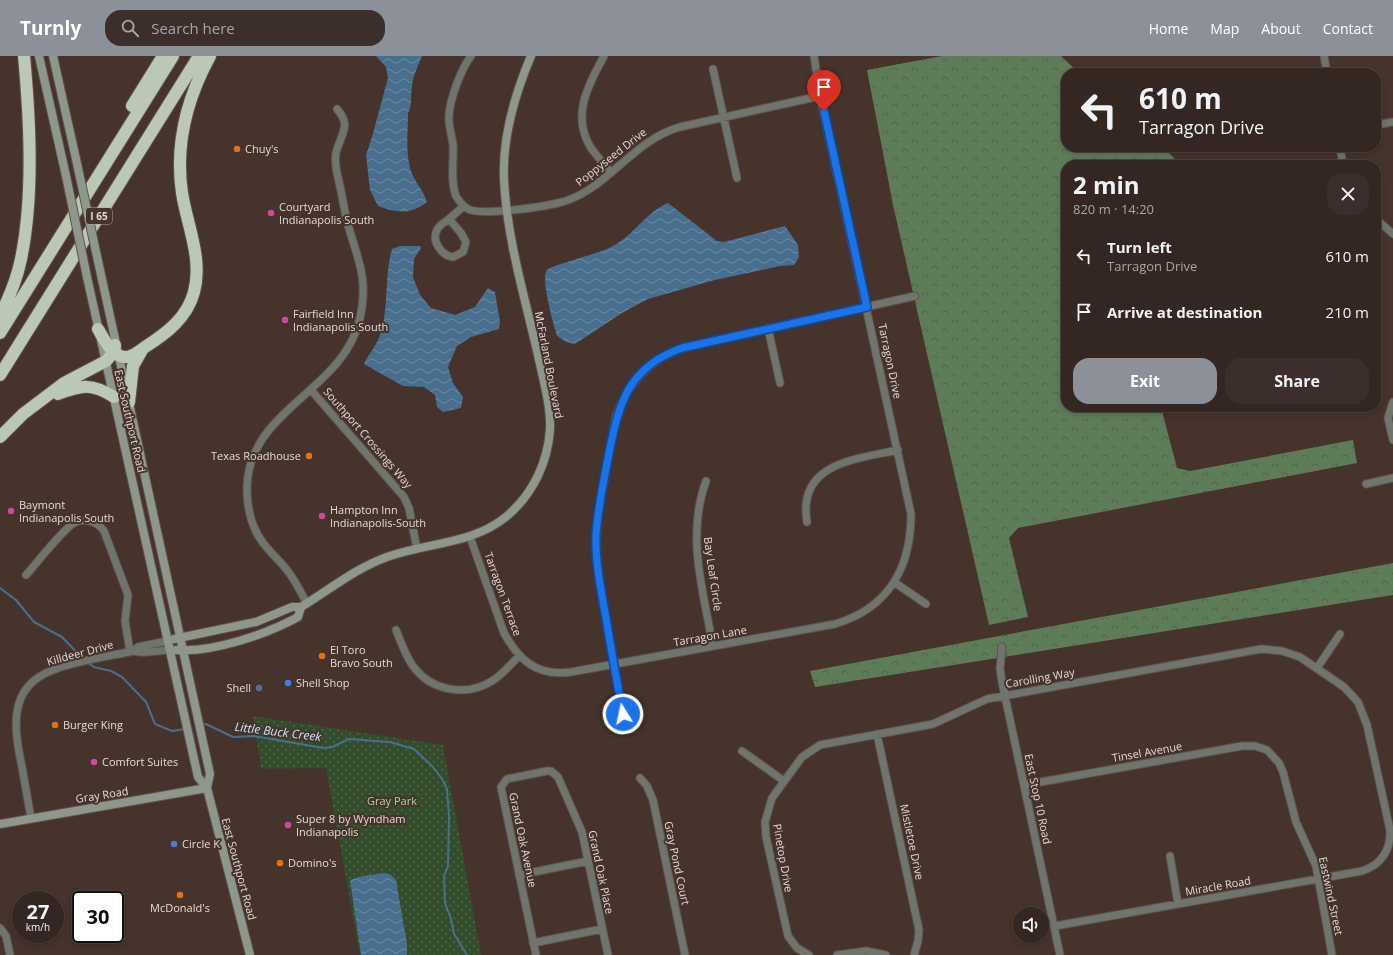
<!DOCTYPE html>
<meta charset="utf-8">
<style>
:root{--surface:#342621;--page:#3c2e2a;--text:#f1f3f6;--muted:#a9a5a5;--line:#4e433f;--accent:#8c9099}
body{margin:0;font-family:"Open Sans",sans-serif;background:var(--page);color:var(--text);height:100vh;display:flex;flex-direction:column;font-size:15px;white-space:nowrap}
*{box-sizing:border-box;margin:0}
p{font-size:13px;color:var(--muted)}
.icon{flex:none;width:22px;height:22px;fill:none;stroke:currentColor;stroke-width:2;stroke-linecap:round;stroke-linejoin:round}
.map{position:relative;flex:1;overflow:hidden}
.side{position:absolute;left:1061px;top:104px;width:320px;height:252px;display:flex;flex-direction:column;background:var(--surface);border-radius:16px;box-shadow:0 2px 6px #0003,0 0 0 1px var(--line)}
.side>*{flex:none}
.hud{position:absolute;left:1061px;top:12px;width:320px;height:84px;border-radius:16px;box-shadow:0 2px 6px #0003,0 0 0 1px var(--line);background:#342621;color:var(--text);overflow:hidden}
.controls{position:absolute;left:1013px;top:851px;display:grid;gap:8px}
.controls a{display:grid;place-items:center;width:36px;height:36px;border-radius:50%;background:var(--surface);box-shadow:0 2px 6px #0003,0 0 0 1px var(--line);font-size:20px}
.speed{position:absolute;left:12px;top:835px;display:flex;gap:8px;font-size:20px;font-weight:700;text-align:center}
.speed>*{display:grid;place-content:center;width:52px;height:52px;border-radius:50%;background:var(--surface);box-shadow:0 2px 6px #0003,0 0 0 1px var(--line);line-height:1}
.speed small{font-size:10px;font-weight:400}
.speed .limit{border:2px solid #111;border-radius:6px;background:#fff;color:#111}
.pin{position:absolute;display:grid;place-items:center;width:34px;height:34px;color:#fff;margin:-41px -17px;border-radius:50% 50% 50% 0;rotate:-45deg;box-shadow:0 0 4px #0007}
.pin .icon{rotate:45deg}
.me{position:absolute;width:44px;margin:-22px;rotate:350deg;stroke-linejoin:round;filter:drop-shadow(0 0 3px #0008)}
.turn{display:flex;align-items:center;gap:14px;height:84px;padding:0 12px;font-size:18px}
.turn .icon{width:52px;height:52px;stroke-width:2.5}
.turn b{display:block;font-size:28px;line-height:34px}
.round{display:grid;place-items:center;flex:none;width:42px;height:42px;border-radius:16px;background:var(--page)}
.overview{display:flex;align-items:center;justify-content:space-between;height:68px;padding:0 12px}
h1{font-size:24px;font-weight:700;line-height:30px}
.primary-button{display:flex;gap:8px;margin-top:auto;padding:8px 12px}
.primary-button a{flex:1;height:46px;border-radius:16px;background:var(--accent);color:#fff;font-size:16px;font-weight:700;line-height:46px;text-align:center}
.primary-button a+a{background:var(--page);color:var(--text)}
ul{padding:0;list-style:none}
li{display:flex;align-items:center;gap:12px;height:56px;padding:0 12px}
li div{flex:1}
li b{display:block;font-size:15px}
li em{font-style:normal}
header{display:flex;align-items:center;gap:24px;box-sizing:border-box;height:56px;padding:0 20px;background:var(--accent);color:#fff}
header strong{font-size:19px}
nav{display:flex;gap:22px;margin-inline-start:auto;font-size:14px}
.search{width:280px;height:36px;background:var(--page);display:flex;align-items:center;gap:10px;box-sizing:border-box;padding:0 14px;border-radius:16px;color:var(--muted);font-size:15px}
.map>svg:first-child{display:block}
.forest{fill:url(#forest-crowns)}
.park{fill:url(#park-dots)}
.water{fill:url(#water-waves)}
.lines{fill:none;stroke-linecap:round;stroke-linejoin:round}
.stream{stroke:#496f8e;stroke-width:2}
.street-casing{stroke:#62514a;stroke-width:9}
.secondary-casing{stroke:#62514a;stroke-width:10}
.highway-casing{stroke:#62514a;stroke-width:14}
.street{stroke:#6f756d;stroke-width:7}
.secondary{stroke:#8e978b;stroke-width:8}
.highway{stroke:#bbc8b6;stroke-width:12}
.secondary-bridge-casing{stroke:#62514a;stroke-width:10;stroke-linecap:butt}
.secondary-bridge{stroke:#8e978b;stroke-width:8}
.route-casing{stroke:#114b97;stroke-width:10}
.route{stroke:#1a73e8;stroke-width:7}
.food-dot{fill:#e8710a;stroke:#45332c;stroke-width:1.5}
.hotel-dot{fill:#d1479c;stroke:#45332c;stroke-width:1.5}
.shop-dot{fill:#3f7fe0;stroke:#45332c;stroke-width:1.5}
.service-dot{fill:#5c6f8a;stroke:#45332c;stroke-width:1.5}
.labels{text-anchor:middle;stroke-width:4;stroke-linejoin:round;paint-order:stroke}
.shield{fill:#45332c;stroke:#b4a6a2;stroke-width:1}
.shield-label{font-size:10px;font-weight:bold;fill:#e4d8d4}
.poi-label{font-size:11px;fill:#e4d8d4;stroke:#45332c;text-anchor:start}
.street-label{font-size:11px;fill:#e4d8d4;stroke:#45332c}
.park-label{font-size:11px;fill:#abda9e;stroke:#45332c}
.water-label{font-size:12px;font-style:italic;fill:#cde5fa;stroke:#45332c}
</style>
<header>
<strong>Turnly</strong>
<div class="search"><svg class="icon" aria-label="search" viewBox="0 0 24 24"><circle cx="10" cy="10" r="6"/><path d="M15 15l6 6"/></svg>Search here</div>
<nav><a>Home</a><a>Map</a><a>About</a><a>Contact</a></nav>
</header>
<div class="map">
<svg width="1393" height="899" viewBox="0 0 1393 899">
<defs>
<pattern id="forest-crowns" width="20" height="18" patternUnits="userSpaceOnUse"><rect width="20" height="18" fill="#5f7c58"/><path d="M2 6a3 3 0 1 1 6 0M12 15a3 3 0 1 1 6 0" fill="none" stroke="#54644e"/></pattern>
<pattern id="park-dots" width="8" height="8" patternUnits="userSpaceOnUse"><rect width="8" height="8" fill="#334d2c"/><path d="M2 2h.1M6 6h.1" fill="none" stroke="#50664a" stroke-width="1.8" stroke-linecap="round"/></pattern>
<pattern id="water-waves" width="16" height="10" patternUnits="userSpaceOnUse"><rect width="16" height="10" fill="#496f8e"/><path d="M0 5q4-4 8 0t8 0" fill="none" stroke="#6c89a2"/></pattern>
</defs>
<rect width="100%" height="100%" fill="#45332c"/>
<path class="forest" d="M942,0h119l18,17h-13v74h96l20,18h-116v242h95l16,61 13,3 163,-31 4,23 -339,65 -9,10 19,79 -39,8 -96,-420 -26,-135z
M1393,507v32l-578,92 -5,-16z"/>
<path class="park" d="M253,660l190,29 38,210h-121l-34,-187 -65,1z"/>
<path class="water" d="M376,0h46c-4,10 -9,20 -10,30 -2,10 1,18 -4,27 0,16 -2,34 1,50 2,16 14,25 18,39 -16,13 -31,11 -49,4l-8,-16 -4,-35 6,-18 16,-59 -2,-11z
M668,147l49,38 7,1 61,-16 13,19 1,12 -5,8 -14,1 -65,14 -67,19 -26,14 -47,31 -9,-2 -9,-6c-3,-11 -17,-58 -10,-66 5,-5 54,-17 66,-24 21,-11 33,-34 55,-43z
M400,190h20l1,2 -7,11 -1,18 7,18 11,13 24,7 20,-8 13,-19 7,4 5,30 -1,7 -28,8 -14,9 -9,21 5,16 10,14 -2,11 -18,4 -6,-5 -2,-12 -11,-8 -21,-1 -39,-22c5,-11 14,-20 17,-32 8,-27 3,-56 11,-83z
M385,817l6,2 5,5 11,64v11h-46l-11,-75 13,-4z"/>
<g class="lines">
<path class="stream" d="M0,532l16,12 18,22 28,15 21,22
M88,607l6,4 17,4 11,6 24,25 9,22 17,7 13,-2
M201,669l5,-1 27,13 21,-1 69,12 9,-1 17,-8 41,3 24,7 19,18 9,12 5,10 2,27 -1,50 -4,10 1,27 6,16 3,15 13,21"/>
<g class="street-casing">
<path id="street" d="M471,0c-10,13 -21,43 -22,59 -1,10 3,20 4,30 1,15 -3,36 3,51 3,5 7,10 12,13 14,7 73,-2 90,-6 47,-10 74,-63 122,-76l140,-31
M604,0c-16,29 -33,60 -13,92 6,8 13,16 19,24
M1324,0l3,17
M713,13l24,109
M1376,69l17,-3
M1340,91l3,18
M449,163l12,14 5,9 -3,10 -10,5c-11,-1 -22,-16 -16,-27 2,-5 8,-8 12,-11z
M449,163l15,-13
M1376,163l17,15
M768,272l12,55
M311,334l93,107 5,11 8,41
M1393,346l-5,16 5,22
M706,425c-20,54 -3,110 7,165
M1366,428l27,-6
M807,466c-10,-59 49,-63 91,-72
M470,481l34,96c15,27 33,44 67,39l264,-48c54,-16 76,-57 76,-110l-91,-418 -6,-40
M26,519c10,-11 38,-47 48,-52 11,-6 24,-1 30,8l24,64 -3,26 5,31
M894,526l32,22
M307,548c-6,-12 -12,-24 -20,-34 -12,-15 -26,-25 -33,-43 -5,-12 -7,-25 -7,-38 0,-80 97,-97 113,-171 9,-42 -3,-59 -13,-97 -3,-13 -5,-26 -8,-39 -2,-9 -5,-19 -3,-29 5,-20 16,-27 1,-44
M396,574c5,12 9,25 17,36 18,25 53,31 79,15 10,-6 18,-16 27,-25
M1002,591l-2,22 2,13 58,273
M133,595c13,4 28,-2 42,-1
M1317,612l23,-34
M623,658l-23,-128 -4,-37 2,-35 18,-98c12,-32 33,-56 66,-68l233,-52
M877,678l42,196 -1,11 -4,14
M742,695l42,30
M640,722l7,8 6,14 32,155
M1024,729l218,-39h13l12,4 12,13 4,9 13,50 20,44 16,89
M31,762c-3,-17 -6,-34 -9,-51 -8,-38 -15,-80 31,-97 25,-10 54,-13 80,-19l5,-4 34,-7
M1170,800l8,48
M519,819l69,-14
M0,872l6,8 4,19
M533,887l69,-14
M536,899l-35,-168 6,-8 40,-8h4l7,6 24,55 26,123
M809,899l-12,-7 -9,-12 -22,-99 -1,-15 7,-24 30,-41 18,-12 113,-21 54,-25 274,-50 21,2 18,6 44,30 14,15 9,23 23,105c1,20 -9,35 -28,41l-307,55
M837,899l29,-4 20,4"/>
</g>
<g class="secondary-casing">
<path id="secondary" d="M39,0l27,120
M53,0l23,103
M98,205l112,513 -3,14 43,167
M87,221l111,500 9,11
M174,583l82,-17 36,-15h9c28,-17 55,-39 86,-50 41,-15 85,-12 120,-41 26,-22 41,-54 43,-87 1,-24 -7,-50 -12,-74 -13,-57 -31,-116 -34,-175 -2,-42 11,-86 27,-124
M176,594c36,3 91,-16 122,-33l3,-10
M0,768l207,-36"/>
</g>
<g class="highway-casing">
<path id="highway" d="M132,50l31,-50
M0,260c9,-18 17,-37 21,-57 13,-63 9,-139 3,-203
M98,273c6,10 13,26 26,28 8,1 15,-6 21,-10 22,-14 42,-29 49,-55 9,-33 -7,-67 -12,-99 -7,-48 5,-95 28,-137
M0,277l173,-277
M0,319l199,-319
M58,338c24,-9 34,-11 56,3
M129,346l4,-36 9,-16
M0,381l23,-23 41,-31 42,-22 8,-9 1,-7"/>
</g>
<use href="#street" class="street"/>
<use href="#secondary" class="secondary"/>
<use href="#highway" class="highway"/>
<g class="secondary-bridge-casing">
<path id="secondary-bridge" d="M76,103l22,102
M66,120l21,101"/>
</g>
<use href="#secondary-bridge" class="secondary-bridge"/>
</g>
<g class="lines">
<g class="route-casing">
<path id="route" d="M623,658c-6,-32 -12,-64 -17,-96 -5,-28 -11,-56 -10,-84 2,-27 8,-54 13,-81 10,-50 19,-86 73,-105l185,-41 -43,-196"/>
</g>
<use href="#route" class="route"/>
</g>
<g class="food-dot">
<circle cx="237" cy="93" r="4"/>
<circle cx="309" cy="400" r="4"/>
<circle cx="322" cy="600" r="4"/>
<circle cx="55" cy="669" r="4"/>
<circle cx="280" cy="807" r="4"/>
<circle cx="180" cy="839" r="4"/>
</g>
<g class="hotel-dot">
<circle cx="271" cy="157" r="4"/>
<circle cx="285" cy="264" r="4"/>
<circle cx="11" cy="455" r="4"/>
<circle cx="322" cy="460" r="4"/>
<circle cx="94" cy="706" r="4"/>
<circle cx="288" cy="769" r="4"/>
</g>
<g class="shop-dot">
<circle cx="288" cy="627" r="4"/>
<circle cx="174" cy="788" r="4"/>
</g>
<circle class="service-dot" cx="259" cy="632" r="4"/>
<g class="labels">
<rect class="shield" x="86" y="152" width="26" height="16" rx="3"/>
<g class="shield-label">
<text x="99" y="164">I 65</text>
</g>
<g class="poi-label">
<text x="245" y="97">Chuy's</text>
<text x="279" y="155">Courtyard<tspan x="279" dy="13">Indianapolis South</tspan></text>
<text x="293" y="262">Fairfield Inn<tspan x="293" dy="13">Indianapolis South</tspan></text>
<text x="301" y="404" text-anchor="end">Texas Roadhouse</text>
<text x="19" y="453">Baymont<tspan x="19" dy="13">Indianapolis South</tspan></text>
<text x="330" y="458">Hampton Inn<tspan x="330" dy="13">Indianapolis-South</tspan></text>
<text x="330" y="598">El Toro<tspan x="330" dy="13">Bravo South</tspan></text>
<text x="296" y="631">Shell Shop</text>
<text x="251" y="636" text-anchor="end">Shell</text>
<text x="63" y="673">Burger King</text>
<text x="102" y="710">Comfort Suites</text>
<text x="296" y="767">Super 8 by Wyndham<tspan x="296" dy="13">Indianapolis</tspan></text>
<text x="182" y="792">Circle K</text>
<text x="288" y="811">Domino's</text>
<text x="180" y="856" text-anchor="middle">McDonald's</text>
</g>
<g class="street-label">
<text transform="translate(611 101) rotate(-38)" y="4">Poppyseed Drive</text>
<text transform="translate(890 305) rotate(78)" y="4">Tarragon Drive</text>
<text transform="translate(549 309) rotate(79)" y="4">McFarland Boulevard</text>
<text transform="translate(130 365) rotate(77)" y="4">East Southport Road</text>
<text transform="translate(368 382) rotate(49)" y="4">Southport Crossings Way</text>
<text transform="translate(713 518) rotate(82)" y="4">Bay Leaf Circle</text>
<text transform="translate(503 538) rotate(70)" y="4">Tarragon Terrace</text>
<text transform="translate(710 580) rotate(-10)" y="4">Tarragon Lane</text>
<text transform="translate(80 597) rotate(-15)" y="4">Killdeer Drive</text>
<text transform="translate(1040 622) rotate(-10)" y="4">Carolling Way</text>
<text transform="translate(1147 696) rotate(-10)" y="4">Tinsel Avenue</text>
<text transform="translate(102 739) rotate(-9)" y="4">Gray Road</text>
<text transform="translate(1038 743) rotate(78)" y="4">East Stop 10 Road</text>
<text transform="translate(523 784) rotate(78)" y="4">Grand Oak Avenue</text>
<text transform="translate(912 786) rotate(78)" y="4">Mistletoe Drive</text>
<text transform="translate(783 802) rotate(80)" y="4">Pinetop Drive</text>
<text transform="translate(677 807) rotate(78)" y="4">Gray Pond Court</text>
<text transform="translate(239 813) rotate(75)" y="4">East Southport Road</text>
<text transform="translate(601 816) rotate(78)" y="4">Grand Oak Place</text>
<text transform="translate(1218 830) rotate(-10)" y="4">Miracle Road</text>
<text transform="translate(1331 840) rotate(78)" y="4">Eastwind Street</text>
</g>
<g class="park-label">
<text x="392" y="749">Gray Park</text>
</g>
<g class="water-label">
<text transform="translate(278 676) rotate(7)" y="4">Little Buck Creek</text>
</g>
</g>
</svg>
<div class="controls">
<a><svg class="icon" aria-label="sound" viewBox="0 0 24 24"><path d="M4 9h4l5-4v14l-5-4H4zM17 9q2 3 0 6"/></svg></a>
</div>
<div class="speed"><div>27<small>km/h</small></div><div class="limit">30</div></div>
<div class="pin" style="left:824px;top:55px;background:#d93025"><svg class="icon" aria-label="arrive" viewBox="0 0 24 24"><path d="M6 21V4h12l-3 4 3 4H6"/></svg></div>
<svg class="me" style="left:623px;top:658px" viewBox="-20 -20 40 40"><circle r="17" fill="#1a73e8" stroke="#fff" stroke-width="3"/><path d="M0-11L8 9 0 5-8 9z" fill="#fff"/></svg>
<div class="hud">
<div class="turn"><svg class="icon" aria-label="left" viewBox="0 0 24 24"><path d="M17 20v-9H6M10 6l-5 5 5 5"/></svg><div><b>610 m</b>Tarragon Drive</div></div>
</div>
<section class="side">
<div class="overview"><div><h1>2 min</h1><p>820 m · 14:20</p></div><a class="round"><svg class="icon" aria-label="close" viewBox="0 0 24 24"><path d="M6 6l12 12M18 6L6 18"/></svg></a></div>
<ul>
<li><svg class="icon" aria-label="left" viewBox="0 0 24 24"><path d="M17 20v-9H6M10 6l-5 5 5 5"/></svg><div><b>Turn left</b><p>Tarragon Drive</p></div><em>610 m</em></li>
<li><svg class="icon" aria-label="arrive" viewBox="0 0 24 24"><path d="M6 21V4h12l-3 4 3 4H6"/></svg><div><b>Arrive at destination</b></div><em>210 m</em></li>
</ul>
<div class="primary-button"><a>Exit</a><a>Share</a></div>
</section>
</div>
